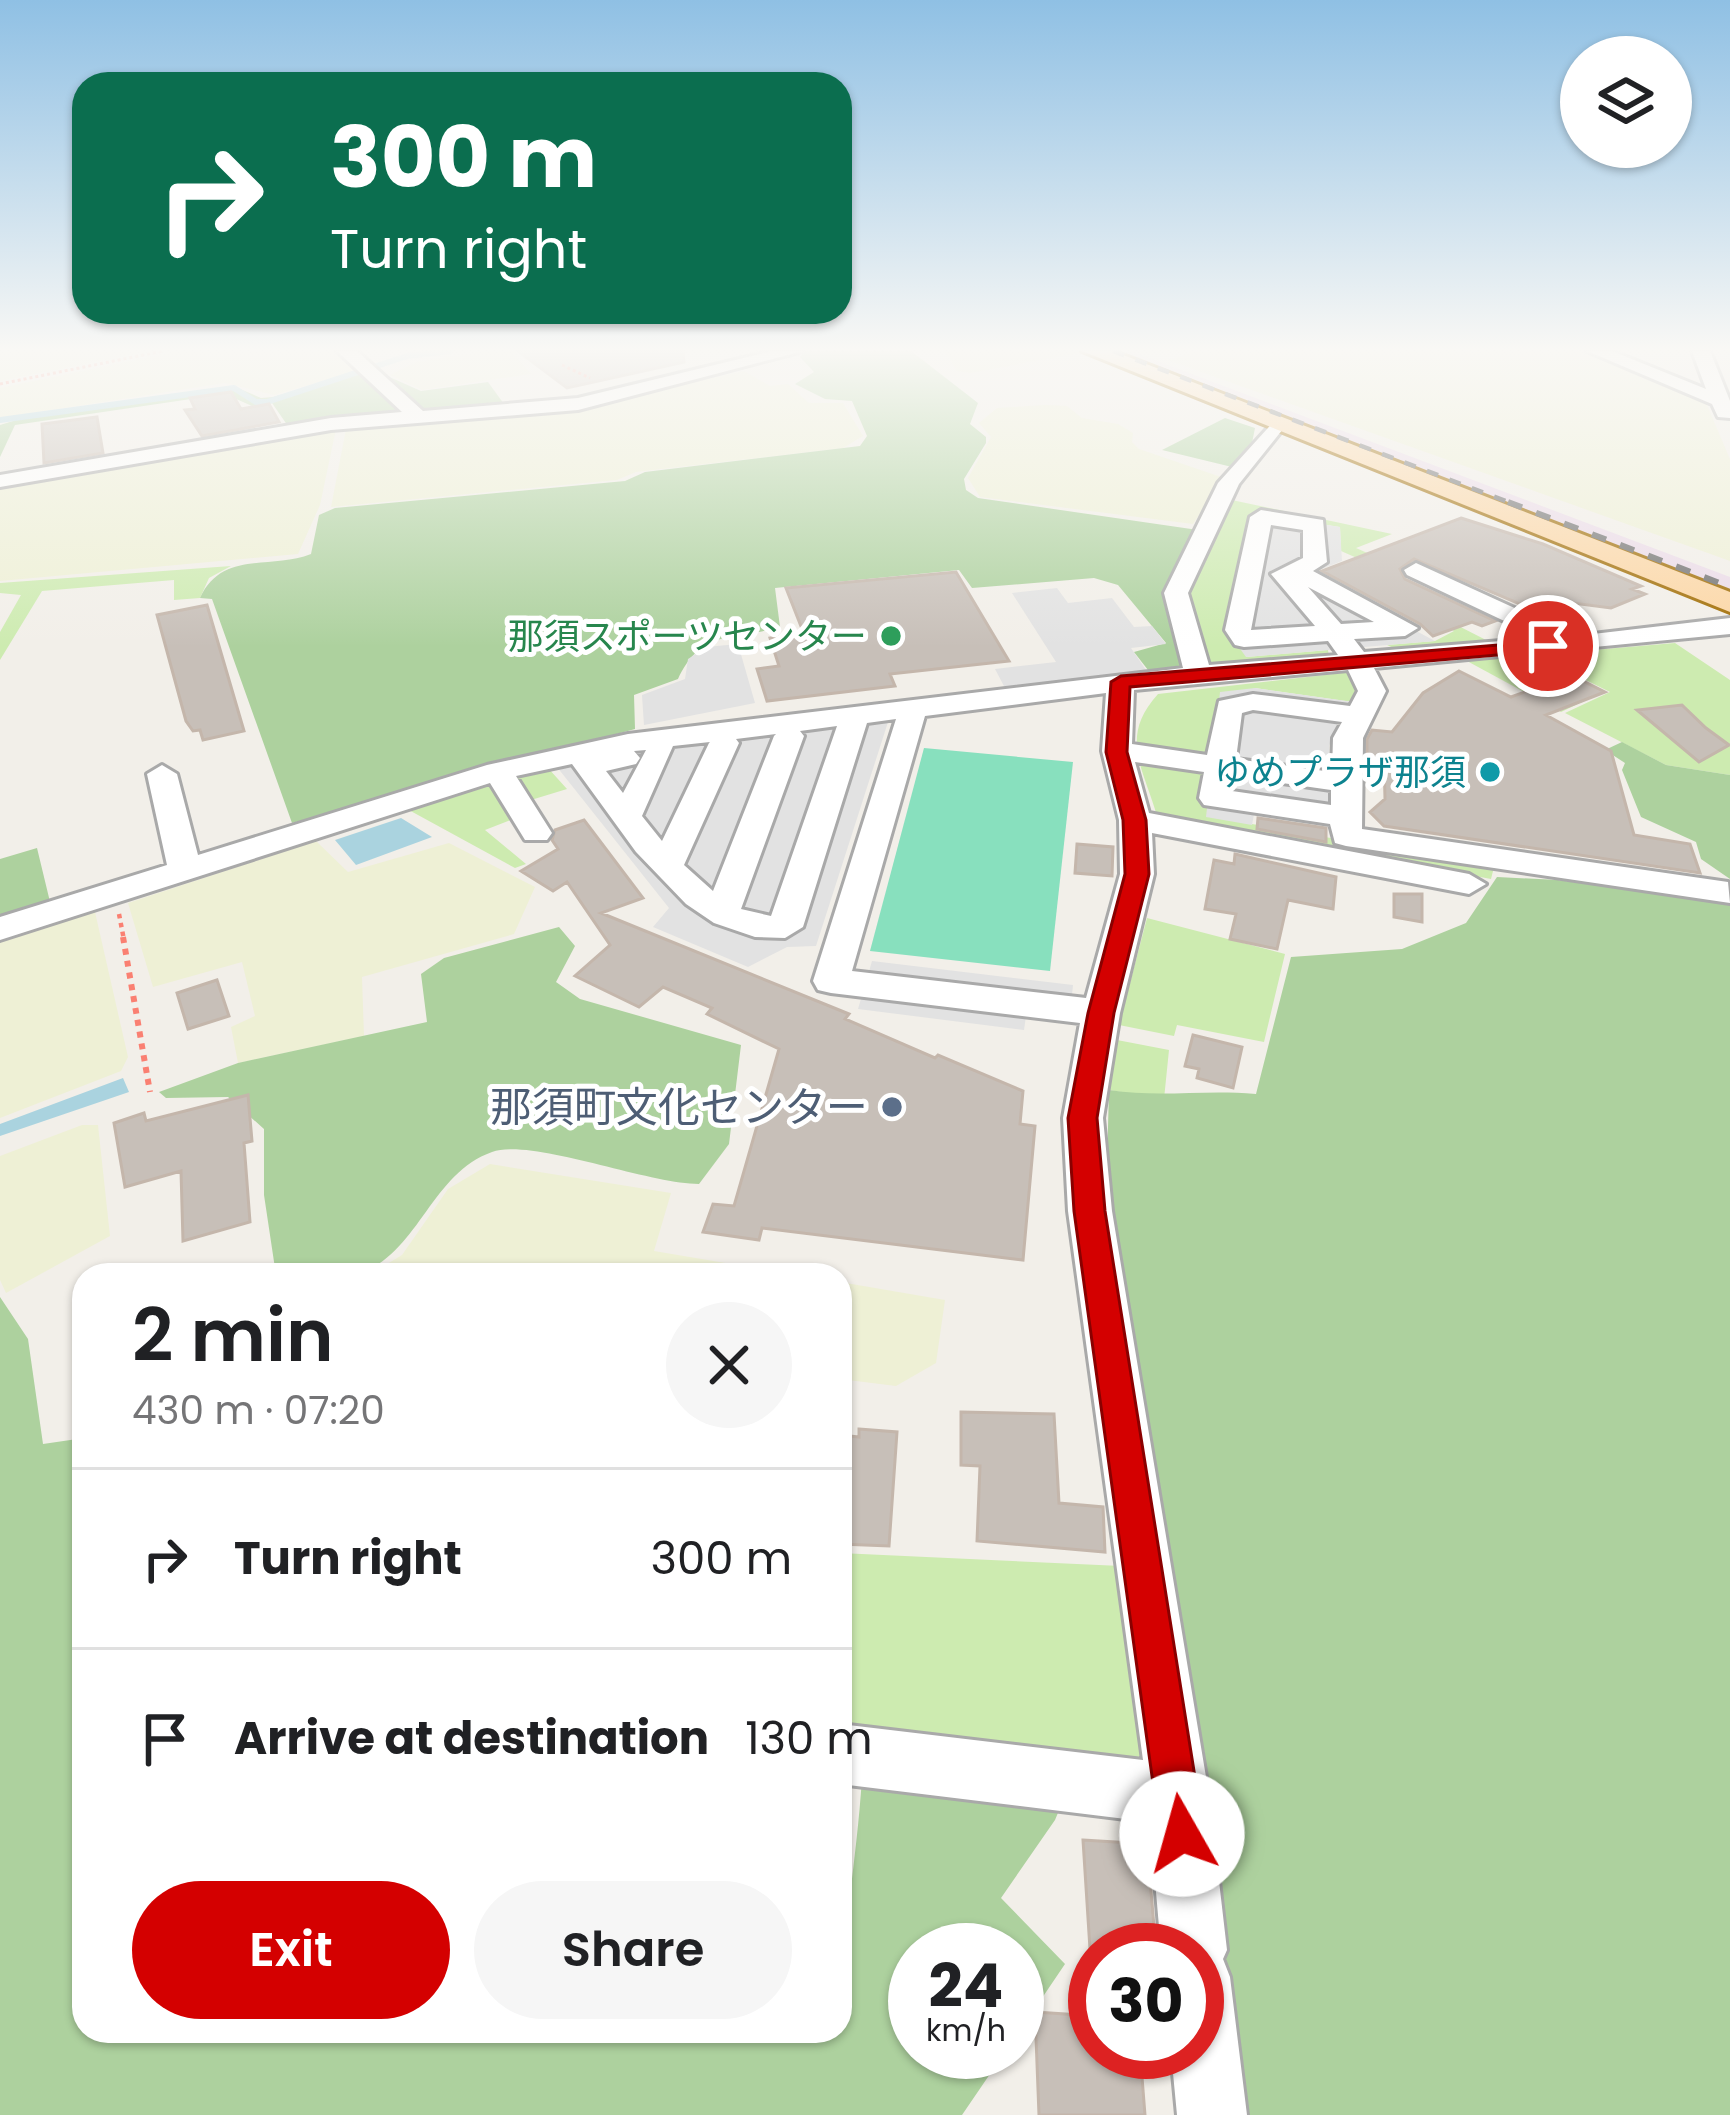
<!DOCTYPE html>
<meta charset="utf-8">
<style>
:root{--surface:#fff;--page:#f6f6f6;--text:#202124;--muted:#757577;--line:#e0e0e0;--accent:#d40000}
body{margin:0;font-family:Poppins,"Noto Sans JP",sans-serif;background:var(--page);color:var(--text);height:100vh;display:flex;flex-direction:column;font-size:45px;white-space:nowrap}
*{box-sizing:border-box;margin:0}
p{font-size:39px;color:var(--muted)}
.icon{flex:none;width:66px;height:66px;fill:none;stroke:currentColor;stroke-width:2;stroke-linecap:round;stroke-linejoin:round}
.map{position:relative;flex:1;overflow:hidden}
.drawer{position:absolute;left:72px;top:1263px;width:780px;height:780px;display:flex;flex-direction:column;background:var(--surface);border-radius:36px;box-shadow:0 3px 9px #0004}
.drawer>*{flex:none}
.hud{position:absolute;left:72px;top:72px;width:780px;height:252px;border-radius:36px;box-shadow:0 3px 9px #0004;background:#0b6e4f;color:#fff;overflow:hidden}
.controls{position:absolute;left:1560px;top:36px;display:grid;gap:24px}
.controls a{display:grid;place-items:center;width:132px;height:132px;border-radius:50%;background:var(--surface);box-shadow:0 3px 9px #0004;font-size:60px}
.speed{position:absolute;left:888px;top:1923px;display:flex;gap:24px;font-size:60px;font-weight:700;text-align:center}
.speed>*{display:grid;place-content:center;width:156px;height:156px;border-radius:50%;background:var(--surface);box-shadow:0 3px 9px #0004;line-height:1}
.speed small{font-size:30px;font-weight:400}
.speed .limit{border:18px solid #d22;background:#fff;color:#111}
.pin{position:absolute;display:grid;place-items:center;width:102px;height:102px;color:#fff;margin:-51px;border:6px solid #fff;border-radius:50%;box-shadow:0 3px 12px #0007}
.me{position:absolute;width:132px;margin:-66px;rotate:353deg;stroke-linejoin:round;filter:drop-shadow(0 0 9px #0008)}
.turn{display:flex;align-items:center;gap:42px;height:252px;padding:0 60px;font-size:54px}
.turn .icon{width:156px;height:156px;stroke-width:2.5}
.turn b{display:block;font-size:84px;line-height:102px}
.round{display:grid;place-items:center;flex:none;width:126px;height:126px;border-radius:63px;background:var(--page)}
.overview{display:flex;align-items:center;justify-content:space-between;height:204px;padding:0 60px}
h1{font-size:72px;font-weight:600;line-height:90px}
.primary-button{display:flex;gap:24px;margin-top:auto;padding:24px 60px}
.primary-button a{flex:1;height:138px;border-radius:72px;background:var(--accent);color:#fff;font-size:48px;font-weight:600;line-height:138px;text-align:center}
.primary-button a+a{background:var(--page);color:var(--text)}
ul{padding:0;list-style:none}
li{display:flex;align-items:center;gap:36px;height:180px;padding:0 60px;border-top:3px solid var(--line)}
li div{flex:1}
li b{display:block;font-size:45px}
li em{font-style:normal}
.map>svg:first-child{display:block}
.industrial{fill:#ebdbe8}
.farmland{fill:#eef0d5}
.grass{fill:#cdebb0}
.forest{fill:#add19e}
.pitch{fill:#88e0be}
.parking{fill:#e2e2e2}
.water{fill:#aad3df}
.lines{fill:none;stroke-linecap:round;stroke-linejoin:round}
.stream{stroke:#aad3df;stroke-width:6}
.building{fill:#c7bfb8;stroke:#c4b6ab;stroke-width:3}
.minor-casing{stroke:#a9a9a9;stroke-width:6}
.major-casing{stroke:#a06b00;stroke-width:6}
.path-far2{stroke:#fa8072;stroke-width:3;stroke-dasharray:3 3;stroke-linecap:butt}
.path-far1{stroke:#fa8072;stroke-width:4.5;stroke-dasharray:4.5 4.5;stroke-linecap:butt}
.path{stroke:#fa8072;stroke-width:6;stroke-dasharray:6 6;stroke-linecap:butt}
.minor{fill:#fff;fill-rule:evenodd}
.major{fill:#fcd6a4;fill-rule:evenodd}
.rail-far1{stroke:#707070;stroke-width:4.5;stroke-dasharray:12 12;stroke-linecap:butt}
.rail{stroke:#707070;stroke-width:6;stroke-dasharray:15 15;stroke-linecap:butt}
.route{fill:#d40000;stroke:#8a0000;stroke-width:3}
.leisure-dot{fill:#2e9e5b;stroke:#fff;stroke-width:4.5}
.culture-dot{fill:#0f9aa8;stroke:#fff;stroke-width:4.5}
.service-dot{fill:#5c6f8a;stroke:#fff;stroke-width:4.5}
.labels{text-anchor:middle;stroke-width:10;stroke-linejoin:round;paint-order:stroke}
.far-leisure-label{font-size:36px;fill:#27864d;stroke:#fff;text-anchor:end}
.far-culture-label{font-size:36px;fill:#0d838f;stroke:#fff;text-anchor:end}
.service-label{font-size:42px;fill:#4e5e75;stroke:#fff;text-anchor:end}
</style>
<div class="map">
<svg width="1730" height="2115" viewBox="0 0 1730 2115">
<rect width="100%" height="100%" fill="#f2efe9"/>
<path class="industrial" d="M1107,351h24l599,226v12z"/>
<path class="farmland" d="M0,351h150l-150,30z
M179,351h157l18,21 -80,23 -49,-12 -225,35v-30z
M487,351h24l20,23 -109,16 -32,-15 26,-13z
M945,351h128l6,2 -109,20 -13,-2z
M1198,351h389l117,47 26,61v102l-562,-201z
M744,371l26,15 18,-2 21,19h34l20,33 -20,12 -207,24 -19,8 -286,27 16,-83 219,-14z
M1046,405l21,1 15,12 36,6 15,9 -1,9 7,7 82,28 -3,9 -25,38 -213,-27 -12,-19 23,-41 -12,-14 18,-15z
M336,429l-16,76 -22,49 -298,27v-97z
M316,841l32,31 101,-29 86,44 -21,47 -152,43 2,59 -126,27 -7,-36 24,-11 -13,-54 -89,25 -25,-84z
M95,912l33,145 -7,14 -121,47v-177z
M82,1125h16l12,111 -104,57 -6,-13v-124z
M490,1164l181,29 -17,58 143,24h-428l33,-20 46,-66z
M840,1282l105,18 -9,63 -40,23 -56,-7z"/>
<path class="grass" d="M1227,499l165,35 -36,14 50,22 -32,13 116,59 -94,7 -9,-4 48,-4 19,-10 -100,-52 28,-10 -41,-18 -1,-24 -89,-14 -5,144 82,-7 1,6 -126,9 -13,-70z
M231,566l-22,12 -9,20 -26,2v-20l-132,11 -42,69v-28l21,-37 -21,-2v-10z
M1675,643l55,37v95l-64,-10 -101,-52 45,-21 -75,-37z
M1530,656l35,17 -22,9 39,20 -21,10 -94,-51z
M1351,672l11,18 -9,12 -98,-14 -48,128 287,51 -3,12 -334,-63c-14,-49 -38,-79 1,-122z
M548,768l19,21 -36,11 3,11 -49,19 41,34 -11,4 -108,-59z
M1147,918l138,36 -21,88 -87,-17 -3,11 -55,-11z
M1117,1040l52,10 -5,49 -55,-9z
M840,1553l281,13 30,201 -311,-38z"/>
<path class="forest" d="M805,351h106l67,52 -8,21 16,13v6l-22,36 2,11 12,8 220,32c-34,60 -41,72 -11,135l-39,5 -14,-18 32,-9 -48,-58 -24,-7 -122,10 -13,-18 -184,18 5,39c-48,14 -78,1 -102,52l-44,16 1,34 -343,94 -80,-224 -12,-1c22,-48 70,-28 111,-44l8,-39 16,-7 290,-27 20,-9 215,-26 7,-10 -15,-35 -27,-2 -30,-15 19,-12 -14,-15z
M355,373l30,2 36,16 67,-9 16,22 -17,7 -197,18 -18,-26 -20,3 -27,-12 -210,31 -15,32v-32l26,-8 207,-31 28,12 12,-1z
M1225,418l30,10 -3,15 -20,24 -70,-17z
M1622,742l44,23 64,10v104l-29,-20 -5,-17 -55,-25 -19,-47 3,-7 -20,-13z
M37,848l14,58 -51,15v-62z
M1497,877l61,3 172,24v1211h-491l-55,-473 -78,-441 3,-111c53,8 94,-1 147,4l35,-137 111,-8 64,-26z
M559,927l16,19 -19,36 24,17 161,46 -12,99 -30,40c-52,0 -167,-46 -207,-32 -62,22 -73,102 -134,122 -22,8 -58,1 -82,1l-12,-80v-66l-36,-32 -62,1 -7,-6 79,-29 189,-41 -6,-48 23,-16z
M0,1297l28,42 15,105 41,-6v593h756c0,-85 17,-170 22,-254l205,14 -12,29 -54,78 64,66 -48,71v-85h-102v102h90l-43,63h-962z"/>
<path class="pitch" d="M924,748l149,14 -23,209 -180,-20z"/>
<path class="parking" d="M1250,513l90,14 2,34 -33,13 126,67 -189,16 -18,-25z
M1057,588l11,15 44,-5 22,29 18,-1 14,18 -35,4 17,25 -143,15 -10,-19 61,-7 -44,-69z
M738,644l17,59 -111,22 -2,-30 43,-16 3,-20 18,-12z
M1255,688l98,14 -14,17 -10,27 -1,73 -73,-10 -3,16 -46,-8 14,-125z
M889,719l-73,227 -29,1 -39,20 -95,-40 16,-19 -112,-141 102,-21z
M872,961l201,24 -3,29 -43,-5 -3,21 -166,-21z"/>
<path class="water" d="M401,818l31,19 -76,28 -21,-25z
M123,1078l6,14 -129,44v-12z"/>
<g class="lines">
<path class="stream" d="M0,420l234,-32 22,14h11l140,-46 43,-5"/>
</g>
<path class="building" d="M518,351h165l1,11 -117,26z
M231,392l10,17 28,-5 10,18 -77,14 -17,-26 10,-1 -5,-11z
M97,417l6,36 -59,10 -2,-39z
M1461,518l82,26 98,42 -9,3 13,5 -34,14 -38,-5 -27,12 -132,-56 -14,10 5,10 90,42 -13,5 -10,-4 -39,14 -13,-12 -98,-53z
M956,572l53,89 -119,13 5,12 -128,15 -10,-32 22,-3 -9,-28 34,-4 -18,-46z
M207,605l37,126 -41,9 -3,-10 -7,1 -7,-10 -29,-106z
M1459,671l52,26 60,-22 34,17 -59,23 65,36 23,84 56,9 10,29 -316,-47 -14,-14 15,-13 -1,-40 -17,-3v-17l5,-9 20,2 31,-39z
M1682,705l24,23 23,17 -30,17 -62,-52z
M1258,818l68,10v14l-69,-13z
M584,820l59,78 -42,15 248,101 -4,5 90,39 3,-3 85,36 -3,33 15,2 -12,134 -261,-32 -3,12 -56,-8 10,-28 21,2 45,-157 -72,-35 5,-6 -49,-21 -24,20 -64,-31 35,-31 -43,-63 -14,9 -32,-20 37,-22 -6,-9 3,-10z
M1077,844l36,3 -1,29 -37,-3z
M1235,854l101,23 -3,32 -45,-9 -11,49 -47,-10 6,-25 -31,-5 9,-49 20,4z
M1394,894h28v28l-28,-5z
M217,980l12,36 -41,13 -11,-36z
M1193,1035l49,12 -9,41 -36,-10 2,-9 -14,-3z
M248,1095l4,46 -8,2 6,79 -67,19 -2,-70 -56,16 -11,-64 30,-10 2,8z
M961,1412l93,2 5,89 44,4 2,45 -128,-11 3,-75 -19,-1z
M859,1429l38,3 -8,114 -49,-2v-109l19,2z
M1083,1840l64,4 9,106 -66,-1z
M1035,2012l60,4v36h45l5,63h-106z"/>
<g class="lines">
<g class="minor-casing">
<path id="minor" d="M337,351h20l66,60 155,-13 194,-47h31l-225,59 -247,20 -331,57v-12l331,-57 71,-6z
M1587,351h25l94,38 -14,-38h18l20,50v17l-12,-1 -6,-13z
M1277,418l10,6 -48,60 -51,109 21,72 129,-10 -10,-14 -84,6 -9,-2 -10,-15 25,-113 11,-7 62,10 4,42 -14,9 105,57 -13,8 -51,3 10,13 176,-14 -133,-63 -3,-5 12,-7 160,73 154,-18v16l-356,34 12,23 -23,47 -1,91 366,53 2,21 -384,-57 -11,-3 -5,-19 -126,-19 -5,-7 5,-26 -69,-10 14,51 320,61 17,10 -17,10 -317,-61 2,41 -34,139 -17,105 9,93 97,584 18,155 -4,9 7,18 17,138h-70l-6,-63h26v-102h-36l-11,-128 -310,-38v-60l303,36 -75,-549 -5,-93 17,-95 -249,-30 -13,-3 -5,-9 83,-262 -29,4 -64,204 -18,11 -30,-1 -41,-14 -28,-19 -50,-52 -64,-88 -56,12 36,57 -5,7h-22l-35,-57 -490,157v-23l167,-52 -20,-91 15,-9 15,9 21,81 289,-90 141,-31 555,-66 -19,-75 54,-110zM1271,525l32,5v28l-32,16 44,52 -64,4zM1308,587l66,35 -33,2zM1348,670l10,21 -8,15 -97,-12 -34,7 -12,54 -75,-11 2,-54zM1106,693l-4,58 17,69 1,54 -34,124 -234,-27 73,-255zM1253,710l89,12 -9,16 -1,34 -96,-13 6,-46zM837,726l-66,190 -30,-7 63,-173 -4,-5zM776,734l-2,2 -61,155 -29,-26 55,-122 -3,-4zM710,742l-1,1 -47,98 -20,-25 31,-70zM646,750l-23,43 -17,-22 30,-7 4,-6 -6,-7zM1234,776l97,14v15l-99,-14z"/>
</g>
<g class="major-casing">
<path id="major" d="M1082,351h31l617,241v20z"/>
</g>
<path class="path-far2" d="M562,365l28,13
M0,384l163,-33"/>
<path class="path-far1" d="M119,914l5,26"/>
<path class="path" d="M123,937l27,155"/>
<use href="#minor" class="minor"/>
<use href="#major" class="major"/>
<path class="rail-far1" d="M1113,351l403,154"/>
<path class="rail" d="M1508,502l222,85"/>
</g>
<linearGradient id="sky" x2="0" y2="1"><stop stop-color="#8fc0e4"/><stop offset="0.54" stop-color="#f9f8f5"/><stop offset="1" stop-color="#f9f8f5" stop-opacity="0"/></linearGradient>
<rect width="1730" height="647" fill="url(#sky)"/>
<path class="route" d="M1548,641l9,5 -2,4 -425,37 -3,65 19,68 3,54 -35,139 -17,105 8,93 99,623 -7,15 -15,6 -16,-6 -6,-15 -86,-623 -6,-93 20,-105 37,-139 -2,-54 -17,-68 5,-70 10,-6z"/>
<circle class="leisure-dot" cx="891" cy="636" r="12"/>
<circle class="culture-dot" cx="1490" cy="772" r="12"/>
<circle class="service-dot" cx="892" cy="1107" r="12"/>
<g class="labels">
<g class="far-leisure-label">
<text x="867" y="649">那須スポーツセンター</text>
</g>
<g class="far-culture-label">
<text x="1466" y="785">ゆめプラザ那須</text>
</g>
<g class="service-label">
<text x="868" y="1122">那須町文化センター</text>
</g>
</g>
</svg>
<div class="controls">
<a><svg class="icon" aria-label="layers" viewBox="0 0 24 24"><path d="M12 4l9 5-9 5-9-5zM3 14l9 5 9-5"/></svg></a>
</div>
<div class="speed"><div>24<small>km/h</small></div><div class="limit">30</div></div>
<div class="pin" style="left:1548px;top:646px;background:#d93025"><svg class="icon" aria-label="arrive" viewBox="0 0 24 24"><path d="M6 21V4h12l-3 4 3 4H6"/></svg></div>
<svg class="me" style="left:1182px;top:1834px" viewBox="-20 -20 40 40"><circle r="19" fill="#fff"/><path d="M0-13L10 11 0 6-10 11z" fill="#d40000"/></svg>
<div class="hud">
<div class="turn"><svg class="icon" aria-label="right" viewBox="0 0 24 24"><path d="M7 20v-9h11M14 6l5 5-5 5"/></svg><div><b>300 m</b>Turn right</div></div>
</div>
<section class="drawer">
<div class="overview"><div><h1>2 min</h1><p>430 m · 07:20</p></div><a class="round"><svg class="icon" aria-label="close" viewBox="0 0 24 24"><path d="M6 6l12 12M18 6L6 18"/></svg></a></div>
<ul>
<li><svg class="icon" aria-label="right" viewBox="0 0 24 24"><path d="M7 20v-9h11M14 6l5 5-5 5"/></svg><div><b>Turn right</b></div><em>300 m</em></li>
<li><svg class="icon" aria-label="arrive" viewBox="0 0 24 24"><path d="M6 21V4h12l-3 4 3 4H6"/></svg><div><b>Arrive at destination</b></div><em>130 m</em></li>
</ul>
<div class="primary-button"><a>Exit</a><a>Share</a></div>
</section>
</div>
